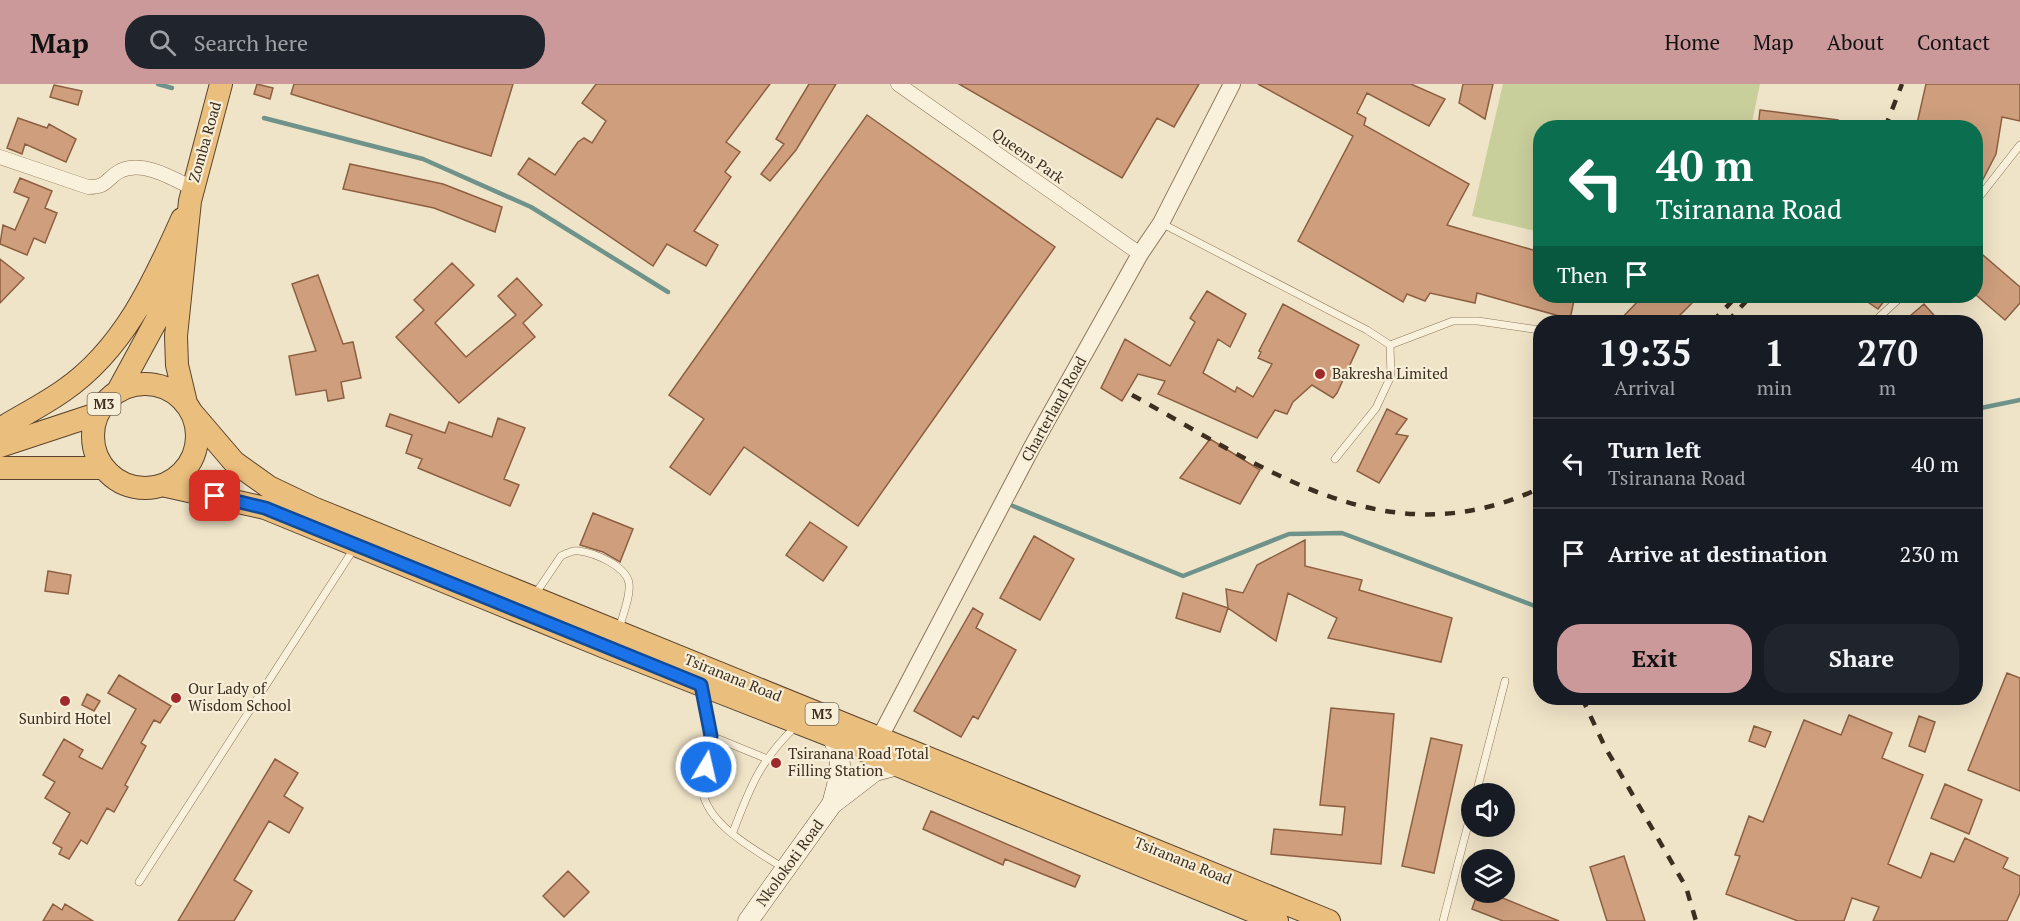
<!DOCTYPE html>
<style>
:root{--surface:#171b24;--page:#20242c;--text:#f1f3f6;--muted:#9ea1a6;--line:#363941;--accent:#cc999b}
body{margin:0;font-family:"PT Serif",serif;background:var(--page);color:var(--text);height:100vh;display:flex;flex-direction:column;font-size:22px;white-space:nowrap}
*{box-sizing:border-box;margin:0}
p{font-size:20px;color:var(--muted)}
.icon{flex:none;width:33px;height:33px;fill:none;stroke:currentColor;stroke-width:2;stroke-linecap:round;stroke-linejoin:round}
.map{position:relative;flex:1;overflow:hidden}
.sheet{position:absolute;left:1533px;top:231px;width:450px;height:390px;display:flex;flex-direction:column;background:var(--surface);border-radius:24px;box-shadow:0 6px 24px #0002}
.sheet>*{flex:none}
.hud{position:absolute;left:1533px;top:36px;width:450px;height:183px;border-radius:24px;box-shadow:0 6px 24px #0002;background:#0b6e4f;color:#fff;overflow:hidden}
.tools{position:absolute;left:1461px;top:699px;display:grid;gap:12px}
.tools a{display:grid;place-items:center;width:54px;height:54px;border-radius:50%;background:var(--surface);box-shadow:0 6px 24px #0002;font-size:30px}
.pin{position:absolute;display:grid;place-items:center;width:51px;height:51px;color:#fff;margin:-26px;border-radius:12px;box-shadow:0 3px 9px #0006}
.me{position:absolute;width:66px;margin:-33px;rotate:9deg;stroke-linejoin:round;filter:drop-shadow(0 0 4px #0008)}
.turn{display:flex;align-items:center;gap:21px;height:126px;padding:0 24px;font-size:27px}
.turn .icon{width:78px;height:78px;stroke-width:2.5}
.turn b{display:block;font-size:42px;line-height:51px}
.then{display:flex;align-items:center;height:57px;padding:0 24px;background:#0003;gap:12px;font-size:22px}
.eta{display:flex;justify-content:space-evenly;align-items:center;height:102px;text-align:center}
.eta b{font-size:36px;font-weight:700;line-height:42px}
.button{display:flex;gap:12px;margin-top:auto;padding:12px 24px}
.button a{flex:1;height:69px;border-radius:24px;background:var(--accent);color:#111;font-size:24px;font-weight:700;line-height:69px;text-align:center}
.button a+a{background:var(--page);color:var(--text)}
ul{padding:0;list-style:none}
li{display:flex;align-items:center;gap:18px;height:90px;padding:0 24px;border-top:2px solid var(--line)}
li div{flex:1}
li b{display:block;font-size:22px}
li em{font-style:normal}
header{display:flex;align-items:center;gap:36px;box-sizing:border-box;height:84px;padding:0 30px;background:var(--accent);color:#111}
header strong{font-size:28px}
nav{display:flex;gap:33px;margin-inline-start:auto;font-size:21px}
.search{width:420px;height:54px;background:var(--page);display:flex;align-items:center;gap:15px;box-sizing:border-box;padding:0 21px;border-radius:24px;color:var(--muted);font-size:22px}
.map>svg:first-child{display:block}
.green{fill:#c9cf9b}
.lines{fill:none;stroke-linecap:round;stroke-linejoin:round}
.stream{stroke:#6f938a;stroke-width:4.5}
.building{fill:#cf9f7d;stroke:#8d5f41;stroke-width:1.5}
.service-casing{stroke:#8d765c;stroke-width:8}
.minor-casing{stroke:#8d765c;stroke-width:15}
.tertiary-casing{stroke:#8d765c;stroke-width:18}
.secondary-casing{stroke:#6f573f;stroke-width:21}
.trunk-casing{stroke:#5b4430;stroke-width:24}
.service{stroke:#faf1dc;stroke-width:7}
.minor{stroke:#faf1dc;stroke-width:14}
.tertiary{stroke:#faf1dc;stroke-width:16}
.secondary{stroke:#faf1dc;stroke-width:20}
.trunk{stroke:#eabe7c;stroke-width:22}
.rail{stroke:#3d2e20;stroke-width:4.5;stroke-dasharray:10 10;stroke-linecap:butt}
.route-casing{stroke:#114b97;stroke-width:15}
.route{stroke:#1a73e8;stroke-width:10}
.poi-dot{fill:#9e2a2b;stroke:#f7eed8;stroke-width:2}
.labels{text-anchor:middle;stroke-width:4.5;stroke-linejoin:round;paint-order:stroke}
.shield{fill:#f7eed8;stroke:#756857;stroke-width:1.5}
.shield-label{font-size:14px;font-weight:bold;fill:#3d2e20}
.street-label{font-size:15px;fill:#3d2e20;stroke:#f7eed8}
.poi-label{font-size:15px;fill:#3d2e20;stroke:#f7eed8;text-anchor:start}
</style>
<header>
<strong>Map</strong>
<div class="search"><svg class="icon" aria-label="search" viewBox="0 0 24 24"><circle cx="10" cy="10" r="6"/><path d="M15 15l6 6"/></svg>Search here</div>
<nav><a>Home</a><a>Map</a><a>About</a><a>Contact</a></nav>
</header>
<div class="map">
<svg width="2020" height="837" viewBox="0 0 2020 837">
<rect width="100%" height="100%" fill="#f0e4c8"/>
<path class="green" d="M1503,0h257l-9,43 -211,1v104l-68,-16z"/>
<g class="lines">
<path class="stream" d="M158,0l14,4
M264,34l159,41 108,48 137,85
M1976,325l44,-9
M1013,422l170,70 106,-42 53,-1 198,75"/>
</g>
<path class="building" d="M257,0l16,4 -3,11 -16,-5z
M294,0h219l-22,72 -200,-62z
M596,0h174l-44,58 14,10 -15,20 6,5 -37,54 24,14 -12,21 -39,-22 -14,22 -135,-92 11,-16 26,17 23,-33 6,-4 8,5 14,-22 -24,-18z
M809,0h27l-40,66 -26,31 -9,-7 23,-30 -8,-5z
M959,0h240l-25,43 -17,-9 -35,60z
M1258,0h153l34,15 -16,27 -62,-33 -10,20 9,5 -2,7 105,59 -22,41 93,27v44h35l-5,23 -93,-26 -2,10 -45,-10 -5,8 -18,-7 -4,8 -105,-61 55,-105z
M1463,0h30l-8,35 -26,-16z
M1926,0h94v37l-18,-4 -6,37 -20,39v-65h-60z
M54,1l28,6 -4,14 -28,-8z
M1760,26l78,10v8h-80z
M867,31l188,132 -197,279 -114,-79 -34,48 -40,-28 34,-48 -35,-24z
M18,34l29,10 2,-4 27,15 -10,23 -41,-18 -3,10 -15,-6z
M350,80l93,20 59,23 -7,25 -61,-24 -91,-19z
M20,94l32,13 -7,17 12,5 -12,30 -11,-5 -7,17 -27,-11 3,-19 12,5 14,-32 -15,-6z
M1976,165l44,38v16l-15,17 -29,-25z
M0,175l24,19 -24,25z
M452,179l22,22 -39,38 31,34 50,-42 -18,-19 19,-18 25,27 -19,18 12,14 -76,66 -63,-66 28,-27 -10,-10z
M318,191l25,69 10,-2 8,36 -20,4 3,16 -16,3 -2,-11 -30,5 -7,-39 27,-5 -24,-67z
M1207,207l39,23 -16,33 -12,-8 -15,34 32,19 2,-5 16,10 19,-33 -14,-6 3,-6 -2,-1 24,-47 76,41 -22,48 -4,5 -21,-13 -19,17 -6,12 -12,-4 -18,28 -99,-44 7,-13 -27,-7 -16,27 -21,-13 24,-49 45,27 25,-44 -5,-4z
M1643,212h41l8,7 -19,19h-55z
M1859,212h29l-10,13z
M1924,220l16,18h-37z
M1387,325l20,10 -11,15 12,2 -29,47 -22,-12z
M390,330l55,19 4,-11 43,15 6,-19 27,10 -21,51 15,6 -9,21 -92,-38 4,-9 -16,-6 6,-18 -26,-9z
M1210,355l50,31 -20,34 -60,-26z
M593,429l40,16 -13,33 -17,-10 -23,-7z
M810,438l37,25 -24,34 -37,-26z
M1034,452l40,23 -34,61 -40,-22z
M1305,456v26l57,14 -3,10 93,28 -11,44 -113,-24 9,-20 -49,-25 -12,48 -48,-33 -2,-19 17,4 14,-28z
M48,487l23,4 -3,19 -23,-3z
M1183,509l45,15 -8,24 -44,-14z
M973,524l10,6 -7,14 40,22 -38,69 -5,-3 -12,21 -47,-26z
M2007,589l13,5v113l-52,-21z
M119,591l52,31 -11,17 -6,-3 -13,23 5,3 -21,39 3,2 -14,25 -7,-4 -20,36 -6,-4 -12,19 -10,-5 3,-6 -9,-5 17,-30 -25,-15 10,-16 -12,-7 21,-36 19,11 -4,7 23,12 34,-60 -28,-16z
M87,610l13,7 -6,10 -12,-6z
M1331,624l63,6 -13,150 -110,-10 3,-25 68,6 3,-28 -25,-2z
M1849,631l43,18 -10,25 41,17 -35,89 33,14 10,-25 23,9 11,-24 43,20 -5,10 17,8v17l-13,28h-134l6,-14 -27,-9 -8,23h-46l-72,-27 14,-38 -5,-1 14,-39 14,6 41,-102 37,15z
M1919,632l16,6 -10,30 -16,-6z
M1754,642l17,6 -6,15 -16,-6z
M1431,654l31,7 -28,128 -32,-7z
M275,675l23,14 -14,23 19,12 -14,25 -20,-12 -35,59 18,11 -18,30h-56z
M1945,700l37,16 -13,34 -38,-16z
M931,727l149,65 -5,11 -70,-28 -2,6 -80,-36z
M1624,772l21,65h-38l-17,-54z
M568,787l21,21 -25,25 -21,-21z
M1478,808h10l71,29h-56l-31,-12z
M53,820l9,6 3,-6 28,17h-50z"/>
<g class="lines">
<g class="service-casing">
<path id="service" d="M1976,117l44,-56
M1161,139l206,107 23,15 1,31 -15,32 -41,51
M1832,238l44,-2 26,-24
M1390,261l63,-24h25l62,9
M534,512l27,-40c6,-3 12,-6 18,-5 16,2 47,15 50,32 2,13 -7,33 -10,47
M702,605c5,21 12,44 8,65 -2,9 -7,18 -8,27 -3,41 54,69 83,88
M711,652l54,22
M1476,710l29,-113
M733,748c17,-45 27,-71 62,-105
M139,798l216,-335
M1443,837l29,-112"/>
</g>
<g class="minor-casing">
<path id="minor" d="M898,0l242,170
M0,73l88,30c21,0 17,-8 32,-16 23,-11 52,7 72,17"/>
</g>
<g class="tertiary-casing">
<path id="tertiary" d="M880,653l152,-290 108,-193 21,-31 71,-139"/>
</g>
<g class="secondary-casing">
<path id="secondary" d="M832,652c13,27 8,39 0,68
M748,837l84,-117 43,-33 22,-6"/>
</g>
<g class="trunk-casing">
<path id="trunk" d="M93 352a52 52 0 1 1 104 0a52 52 0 1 1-104 0Z
M118,307l38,-70 20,-49
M186,319l-9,-38 -1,-29 14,-135 31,-117
M193,330l41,48 35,25 44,21 1016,413
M0,345c21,-13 43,-24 63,-38 60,-41 91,-109 119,-172
M0,362l97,-32
M0,384h104
M162,401l103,23 347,142 220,86 65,29 380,156"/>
</g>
<use href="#service" class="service"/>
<use href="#minor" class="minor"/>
<use href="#tertiary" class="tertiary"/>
<use href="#secondary" class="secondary"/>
<use href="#trunk" class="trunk"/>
<path class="rail" d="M1885,44l17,-44
M1712,238l25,-26
M1727,238l24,-26
M1132,311c132,72 254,166 408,93
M1582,614l23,49 81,140 10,34"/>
</g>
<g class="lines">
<g class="route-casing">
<path id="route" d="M215,412l50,12 436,177 10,51 -5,31"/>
</g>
<use href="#route" class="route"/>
</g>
<g class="poi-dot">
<circle cx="1320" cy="290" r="6"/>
<circle cx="176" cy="614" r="6"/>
<circle cx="65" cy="617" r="6"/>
<circle cx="776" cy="679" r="6"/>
</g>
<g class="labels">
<g class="shield">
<rect x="87.5" y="309" width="33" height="22" rx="4.5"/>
<rect x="805.5" y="619" width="33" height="22" rx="4.5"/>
</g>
<g class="shield-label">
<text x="104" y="325">M3</text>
<text x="822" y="635">M3</text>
</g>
<g class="street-label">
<text transform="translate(205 58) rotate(-74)" y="5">Zomba Road</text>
<text transform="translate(1028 72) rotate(35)" y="5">Queens Park</text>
<text transform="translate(1054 325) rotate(-61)" y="5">Charterland Road</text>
<text transform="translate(733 594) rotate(22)" y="5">Tsiranana Road</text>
<text transform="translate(1183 777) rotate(22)" y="5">Tsiranana Road</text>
<text transform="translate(790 779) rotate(-54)" y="5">Nkolokoti Road</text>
</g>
<g class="poi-label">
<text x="1332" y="295">Bakresha Limited</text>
<text x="188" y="610">Our Lady of<tspan x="188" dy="17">Wisdom School</tspan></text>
<text x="65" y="640" text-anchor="middle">Sunbird Hotel</text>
<text x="788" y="675">Tsiranana Road Total<tspan x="788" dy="17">Filling Station</tspan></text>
</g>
</g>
</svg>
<div class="tools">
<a><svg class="icon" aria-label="sound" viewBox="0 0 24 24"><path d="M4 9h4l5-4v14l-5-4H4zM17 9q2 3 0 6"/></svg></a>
<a><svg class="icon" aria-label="layers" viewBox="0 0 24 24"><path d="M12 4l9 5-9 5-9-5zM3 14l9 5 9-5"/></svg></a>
</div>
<div class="pin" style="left:215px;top:412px;background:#d93025"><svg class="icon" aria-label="arrive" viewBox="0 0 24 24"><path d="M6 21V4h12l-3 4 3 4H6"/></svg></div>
<svg class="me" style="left:706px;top:683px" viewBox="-20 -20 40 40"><circle r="17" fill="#1a73e8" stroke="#fff" stroke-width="3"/><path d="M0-11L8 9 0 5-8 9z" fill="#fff"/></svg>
<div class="hud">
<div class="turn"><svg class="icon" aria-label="left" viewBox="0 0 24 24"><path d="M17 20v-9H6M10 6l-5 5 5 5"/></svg><div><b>40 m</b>Tsiranana Road</div></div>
<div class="then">Then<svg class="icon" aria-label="arrive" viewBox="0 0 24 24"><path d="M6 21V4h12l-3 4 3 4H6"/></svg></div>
</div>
<section class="sheet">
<div class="eta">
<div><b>19:35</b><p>Arrival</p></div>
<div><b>1</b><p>min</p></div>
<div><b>270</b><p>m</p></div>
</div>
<ul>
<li><svg class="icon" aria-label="left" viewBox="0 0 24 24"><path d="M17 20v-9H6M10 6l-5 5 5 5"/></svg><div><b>Turn left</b><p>Tsiranana Road</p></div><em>40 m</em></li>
<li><svg class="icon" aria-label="arrive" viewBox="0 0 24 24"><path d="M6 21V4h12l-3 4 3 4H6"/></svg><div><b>Arrive at destination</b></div><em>230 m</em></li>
</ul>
<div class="button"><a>Exit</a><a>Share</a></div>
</section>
</div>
